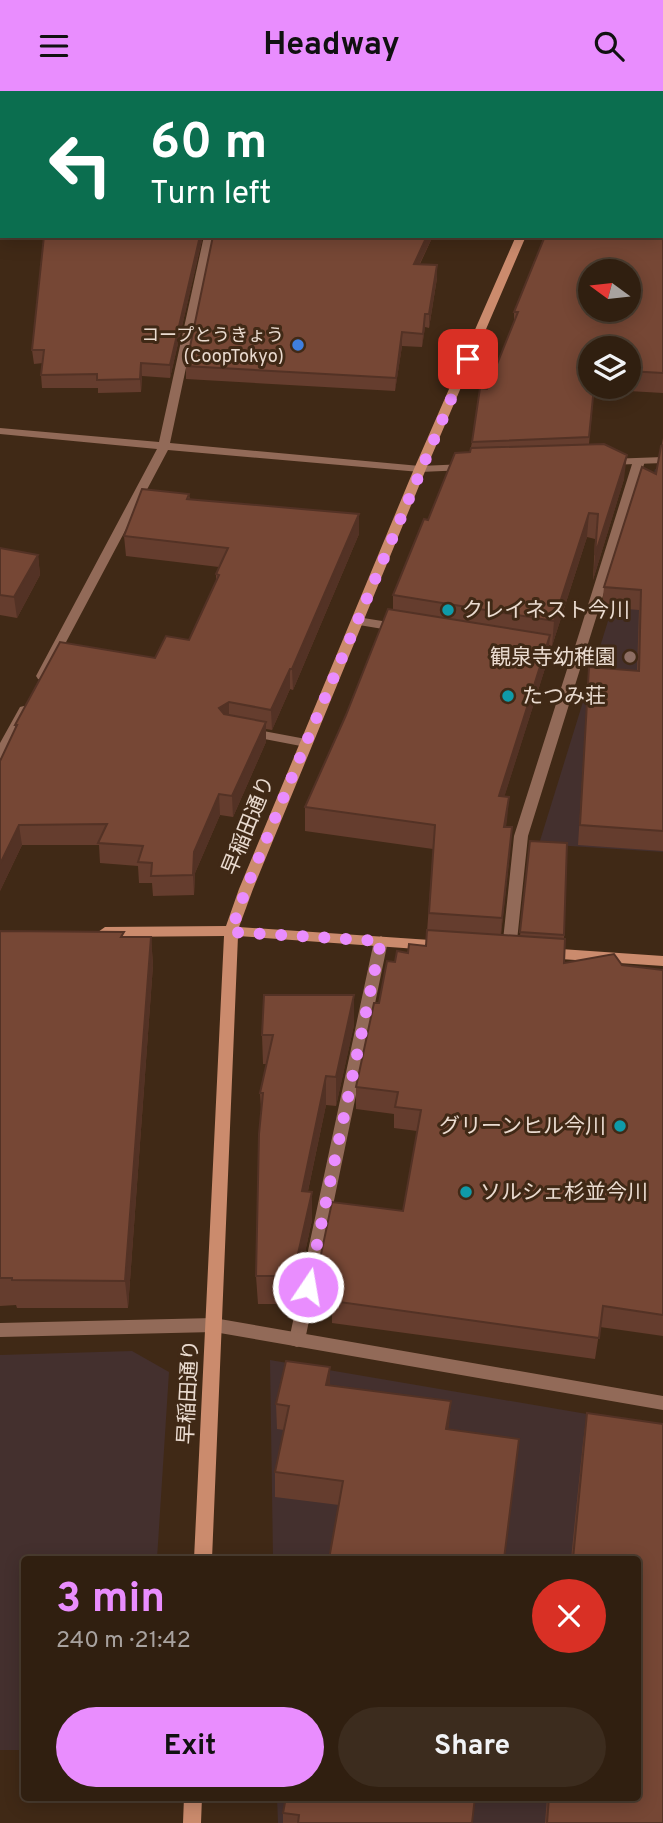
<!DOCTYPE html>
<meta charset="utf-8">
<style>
:root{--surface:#301f10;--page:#3c2c1e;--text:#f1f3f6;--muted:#a8a29f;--line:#4b3d30;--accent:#e98dfe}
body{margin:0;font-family:Overpass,"Noto Sans JP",sans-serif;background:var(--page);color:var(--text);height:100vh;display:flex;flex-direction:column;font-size:26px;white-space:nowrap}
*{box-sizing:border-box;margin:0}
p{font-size:23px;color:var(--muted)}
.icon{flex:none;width:38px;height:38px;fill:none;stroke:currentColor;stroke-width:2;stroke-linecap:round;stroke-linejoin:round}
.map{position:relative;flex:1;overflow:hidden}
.details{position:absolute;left:21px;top:1465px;width:620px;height:245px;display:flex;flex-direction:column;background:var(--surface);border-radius:7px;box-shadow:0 4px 18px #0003,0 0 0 2px var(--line)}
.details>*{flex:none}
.top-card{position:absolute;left:0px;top:0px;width:663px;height:147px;box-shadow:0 4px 18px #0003,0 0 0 2px var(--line);background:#0b6e4f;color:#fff;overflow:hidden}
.needle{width:46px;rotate:285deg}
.controls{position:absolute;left:578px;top:168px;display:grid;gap:14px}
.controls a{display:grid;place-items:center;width:63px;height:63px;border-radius:50%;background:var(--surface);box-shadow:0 4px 18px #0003,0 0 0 2px var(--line);font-size:35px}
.pin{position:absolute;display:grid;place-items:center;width:60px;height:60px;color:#fff;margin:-30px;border-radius:14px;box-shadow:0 4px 10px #0006}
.me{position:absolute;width:77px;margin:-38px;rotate:12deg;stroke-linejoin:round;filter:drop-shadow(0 0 5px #0008)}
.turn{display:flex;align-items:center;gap:24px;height:147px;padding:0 35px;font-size:32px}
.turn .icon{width:91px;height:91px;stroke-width:2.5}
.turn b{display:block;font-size:49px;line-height:60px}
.round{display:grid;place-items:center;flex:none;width:74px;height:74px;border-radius:37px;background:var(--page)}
.headline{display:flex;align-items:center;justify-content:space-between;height:119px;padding:0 35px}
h1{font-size:42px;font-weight:700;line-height:52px;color:var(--accent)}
.cta{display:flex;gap:14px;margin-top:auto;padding:14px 35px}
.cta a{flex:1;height:80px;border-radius:42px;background:var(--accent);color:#111;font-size:28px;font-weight:700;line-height:80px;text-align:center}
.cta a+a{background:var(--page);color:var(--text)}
header{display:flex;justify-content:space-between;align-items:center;height:91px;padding:0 35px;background:var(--accent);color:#111;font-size:32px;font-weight:700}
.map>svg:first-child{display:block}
.education{fill:#44302e}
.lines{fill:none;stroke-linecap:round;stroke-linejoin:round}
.lane{fill:#926a58;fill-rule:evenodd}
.street{fill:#926a58;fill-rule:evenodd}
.secondary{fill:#cb8b6d;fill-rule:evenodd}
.wall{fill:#653d2e;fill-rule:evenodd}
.shaded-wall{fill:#533225}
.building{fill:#764735;stroke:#533225;stroke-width:2;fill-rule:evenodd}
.route{stroke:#e98dfe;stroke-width:12;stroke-dasharray:0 21.6}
.shop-dot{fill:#3f7fe0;stroke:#402916;stroke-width:2.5}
.culture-dot{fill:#0f9aa8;stroke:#402916;stroke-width:2.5}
.education-dot{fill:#8d6e63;stroke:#402916;stroke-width:2.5}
.labels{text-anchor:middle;stroke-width:6;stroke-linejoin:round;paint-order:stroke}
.far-poi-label{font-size:18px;fill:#eadbd0;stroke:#402916;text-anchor:end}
.poi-label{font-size:21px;fill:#eadbd0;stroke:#402916;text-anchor:start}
.street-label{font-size:21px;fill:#eadbd0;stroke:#402916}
</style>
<header><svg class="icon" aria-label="menu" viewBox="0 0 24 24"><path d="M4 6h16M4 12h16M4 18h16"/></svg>Headway<svg class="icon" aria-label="search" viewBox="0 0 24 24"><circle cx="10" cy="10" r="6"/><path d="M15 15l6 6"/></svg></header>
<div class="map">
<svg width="663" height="1732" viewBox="0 0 663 1732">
<rect width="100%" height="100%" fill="#402916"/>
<path class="education" d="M655,378h8v383l-124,-8z
M132,1260l37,21 -12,187h-133v191h-24v-395z
M270,1269l393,67v396h-385l-1,-26h360v-238h-364z"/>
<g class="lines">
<path class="lane" d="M639,367l6,3 -117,375 -12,114 -7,5 -7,-5 12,-114 56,-176 -39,-6 -6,-4 6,-4 42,7 60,-192z
M357,526l44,7 6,4 -6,4 -48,-8 -2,-3 2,-3z
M248,637l58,11 6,4 -6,4 -63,-12 -1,-3 1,-3z
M381,845l7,5 -83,399 -2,5 -6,2 -6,-2 -2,-5 85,-399z"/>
<path class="street" d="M247,0h10l-10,2z
M204,145h10l-44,207 250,23 46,-2 6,3 -6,3 -46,2 -252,-22 -120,226 -6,4 -4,-1 -2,-3 121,-227 -157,-15v-6l159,14z
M663,366v6l-54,2 -6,-3 6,-3z
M24,615l6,4 -24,45 -6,4v-16l20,-36z
M214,1227l449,78v14l-449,-78 -214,5v-14z"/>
<path class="secondary" d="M0,29h2v6h-2z
M516,145h10l-100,233 -173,420 -14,38 206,14 7,5 -7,5 -207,-15 -26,623h-18l30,-623 -119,1 -7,-5 7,-5 121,-1 13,-37 175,-420z
M546,857l117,8v10l-117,-8 -7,-5z
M184,1706h18l-1,26h-18z"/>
</g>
<path class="wall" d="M284,0h379v302l-69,-4 -5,55 35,35 -31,101 2,-41 -8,-2 -35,109 -3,-1 -1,14 -44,138 2,30 4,24 -9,84 19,1 10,-95 37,2 -3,96v24l58,2 41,5v366l-63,-9 -5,32 -263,-36v-19h-17v-21l88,-72 14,-80 -23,-3v-14l-38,-5v-22l23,-84 16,-41 13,-9 18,-7 7,-97 -128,-18v-24l88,-197v-15l35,-75 42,-68 2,-10 15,-53 27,-66v-11l148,-219h-387zM590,257h38v39h-38z
M44,145h159l-33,142 -28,-2 -1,16 -43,1v-5h-56l-1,-13 2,-12 -9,1 -2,-14z
M213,145h220l-13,28 17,14 -8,50 -4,-1 -3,20 -20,-1 -7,45 -209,-12v-13z
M663,347v413l-85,-6 11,-178 48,4 2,-61 -37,-3 2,-20 52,-113z
M189,403l1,6 169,34 -66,156 -3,-1 -18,41 -6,-1v13l-33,75 -13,-2 -25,58 -1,22 -41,1 -1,-13h-13l-1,-17 -38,-3 -1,-18h-77l-22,46 15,-162v-4l140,-67 34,-18 27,-58v-8l3,-7 -93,-11 -2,-20z
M0,457l38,7 2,20 -23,43 -17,-3z
M0,840l124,6h27l2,28 -25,343h-111l-1,-3 -16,1z
M354,904v30l-18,81 -10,-1 -18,86 4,29 -18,84h-36l-2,-28 5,-166 -1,-17 7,-29h-4l-1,-29z
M330,1276v18l121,16 -112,104 -64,-8v-25l9,-42 -7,-1 -1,-25z
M587,1322l76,11v399h-118l2,-26h90v-238h-66l12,-117z
M283,1722l189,10h-189z"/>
<path class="shaded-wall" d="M200,145h3l-33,142v-13z
M427,145h6l-20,41 1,-13z
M437,174v13l-8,50v-14z
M425,223v13l-3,20 1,-13z
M402,241v14l-7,45 1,-13z
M141,272l1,13 -1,16 -1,-13z
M627,364l-3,24 -31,101 2,-25z
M589,422l-2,24 -35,109 2,-25z
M359,423v20l-66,156 -1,-21z
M38,464l2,20 -23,43 -3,-21z
M550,544l-2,24 -51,161 2,-24z
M290,578v20l-18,41 -1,-20z
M229,611v20l-10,-14z
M266,631v20l-33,75 -1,-21z
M219,703l1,21 -25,58 -1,22 -1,-20 1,-23z
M509,706l-2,24 -5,30 2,-24z
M19,734l3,20 -22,46v-27z
M512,736l-2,24 -10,91 2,-24z
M151,846l2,28 -25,343 -3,-27z
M354,904v30l-18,81v-29z
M326,985v29l-24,114v-28z
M312,1101v28l-18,84 -1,-28z
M330,1276v25l-4,-7z
M451,1310l-2,25 -4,27 1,-24z"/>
<path class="building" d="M284,0h242l-1,2h-250z
M598,0h65v58h-1v-56h-64z
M662,58l1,5v219l-35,-2v-23h-38v39h4l-5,50 -117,5 8,-54 7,1 31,-77h-4l31,-76h117zM590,180h38v39h-38z
M44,145h156l-30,129 -29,-2 -1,16 -43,1v-6l-56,1 3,-25h-12z
M213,145h214l-13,28 23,1 -8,49h-4l-2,20 -21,-2 -6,46 -210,-12z
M604,353l23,11 -32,100 3,-41 -9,-1 -35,108 -161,-26 31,-76 4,1 27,-67 15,-1 1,-4z
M663,354v386l-83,-6 9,-158 50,4 2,-81 -37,-3 38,-120 14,7 5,-28z
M142,398l47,5 -2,5 172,15 -67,155h-2l-19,41 -42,-8 -10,6 5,6 42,8 -34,74 -13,-2 -25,58 -1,23 -42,1 1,-13 -14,-1 5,-16 -45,-3 9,-19 -88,1 -19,39v-103l17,-36h-2l45,-83 95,16 11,-22 23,4 30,-65 -3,-1 12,-26 -104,-12z
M0,457l38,7 -24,42 -14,-2z
M388,518l162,26 -51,161 10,1 -5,30h8l-10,91 -73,-5 6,-88 -130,-18 41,-92z
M530,750l37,2 -3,92 -44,-3z
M427,839l138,9 -1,24 50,-9 8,11 41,5v345l-60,-9 -4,32 -267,-37 4,-18h-21l17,-81 71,9 18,-101 -26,-3 3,-15 -42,-5 18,-84h5l8,-42 8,1 2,-11 11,2 1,-9 17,2z
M0,840l124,1 -3,5h30l-26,344 -113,-1v-2h-12z
M264,904h90l-18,82 -10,-1 -24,115 10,1 -19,84h-37l3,-142 4,-41h-3l13,-58h-11z
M286,1270l44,6 -4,18 125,16 -5,28 73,10 -15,120h-175l14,-78 -68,-9 14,-66 -13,-2z
M587,1322l76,11v399h-116l2,-26h88v-238h-64z
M286,1706h189l-3,26h-174l1,-8 -16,-2z"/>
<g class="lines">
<path class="route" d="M308,1196l73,-346 -150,-9 15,-43 60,-146 162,-384"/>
</g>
<circle class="shop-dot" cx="298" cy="254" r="7"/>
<g class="culture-dot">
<circle cx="448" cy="519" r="7"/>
<circle cx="508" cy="605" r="7"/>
<circle cx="620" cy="1035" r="7"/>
<circle cx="466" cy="1101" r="7"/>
</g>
<circle class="education-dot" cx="630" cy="566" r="7"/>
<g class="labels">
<g class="far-poi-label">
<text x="284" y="250">コープとうきょう<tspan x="284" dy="21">(CoopTokyo)</tspan></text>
</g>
<g class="poi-label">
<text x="462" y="526">クレイネスト今川</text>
<text x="616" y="573" text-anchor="end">観泉寺幼稚園</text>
<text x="522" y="612">たつみ荘</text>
<text x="606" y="1042" text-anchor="end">グリーンヒル今川</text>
<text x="480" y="1108">ソルシェ杉並今川</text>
</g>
<g class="street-label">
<text transform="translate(248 734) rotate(-68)" y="7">早稲田通り</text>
<text transform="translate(188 1301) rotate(-87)" y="7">早稲田通り</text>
</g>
</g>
</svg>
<div class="controls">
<a><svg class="needle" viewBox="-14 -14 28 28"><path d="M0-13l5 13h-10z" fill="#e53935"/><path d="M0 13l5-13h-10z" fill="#a8a29f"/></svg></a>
<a><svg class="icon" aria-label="layers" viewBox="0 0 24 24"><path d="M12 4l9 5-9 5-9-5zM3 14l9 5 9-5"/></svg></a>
</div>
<div class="pin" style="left:468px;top:268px;background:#d93025"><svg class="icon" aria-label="arrive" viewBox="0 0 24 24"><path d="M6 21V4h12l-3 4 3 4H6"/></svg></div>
<svg class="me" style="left:308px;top:1196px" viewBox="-20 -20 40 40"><circle r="17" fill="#e98dfe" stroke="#fff" stroke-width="3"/><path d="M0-11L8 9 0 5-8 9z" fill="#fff"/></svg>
<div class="top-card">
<div class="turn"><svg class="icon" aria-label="left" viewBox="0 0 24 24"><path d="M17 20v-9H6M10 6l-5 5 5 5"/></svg><div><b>60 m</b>Turn left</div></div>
</div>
<section class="details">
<div class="headline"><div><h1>3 min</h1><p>240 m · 21:42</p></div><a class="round" style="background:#d93025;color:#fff"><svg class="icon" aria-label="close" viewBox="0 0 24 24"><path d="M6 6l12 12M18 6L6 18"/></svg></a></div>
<div class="cta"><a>Exit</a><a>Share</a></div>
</section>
</div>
